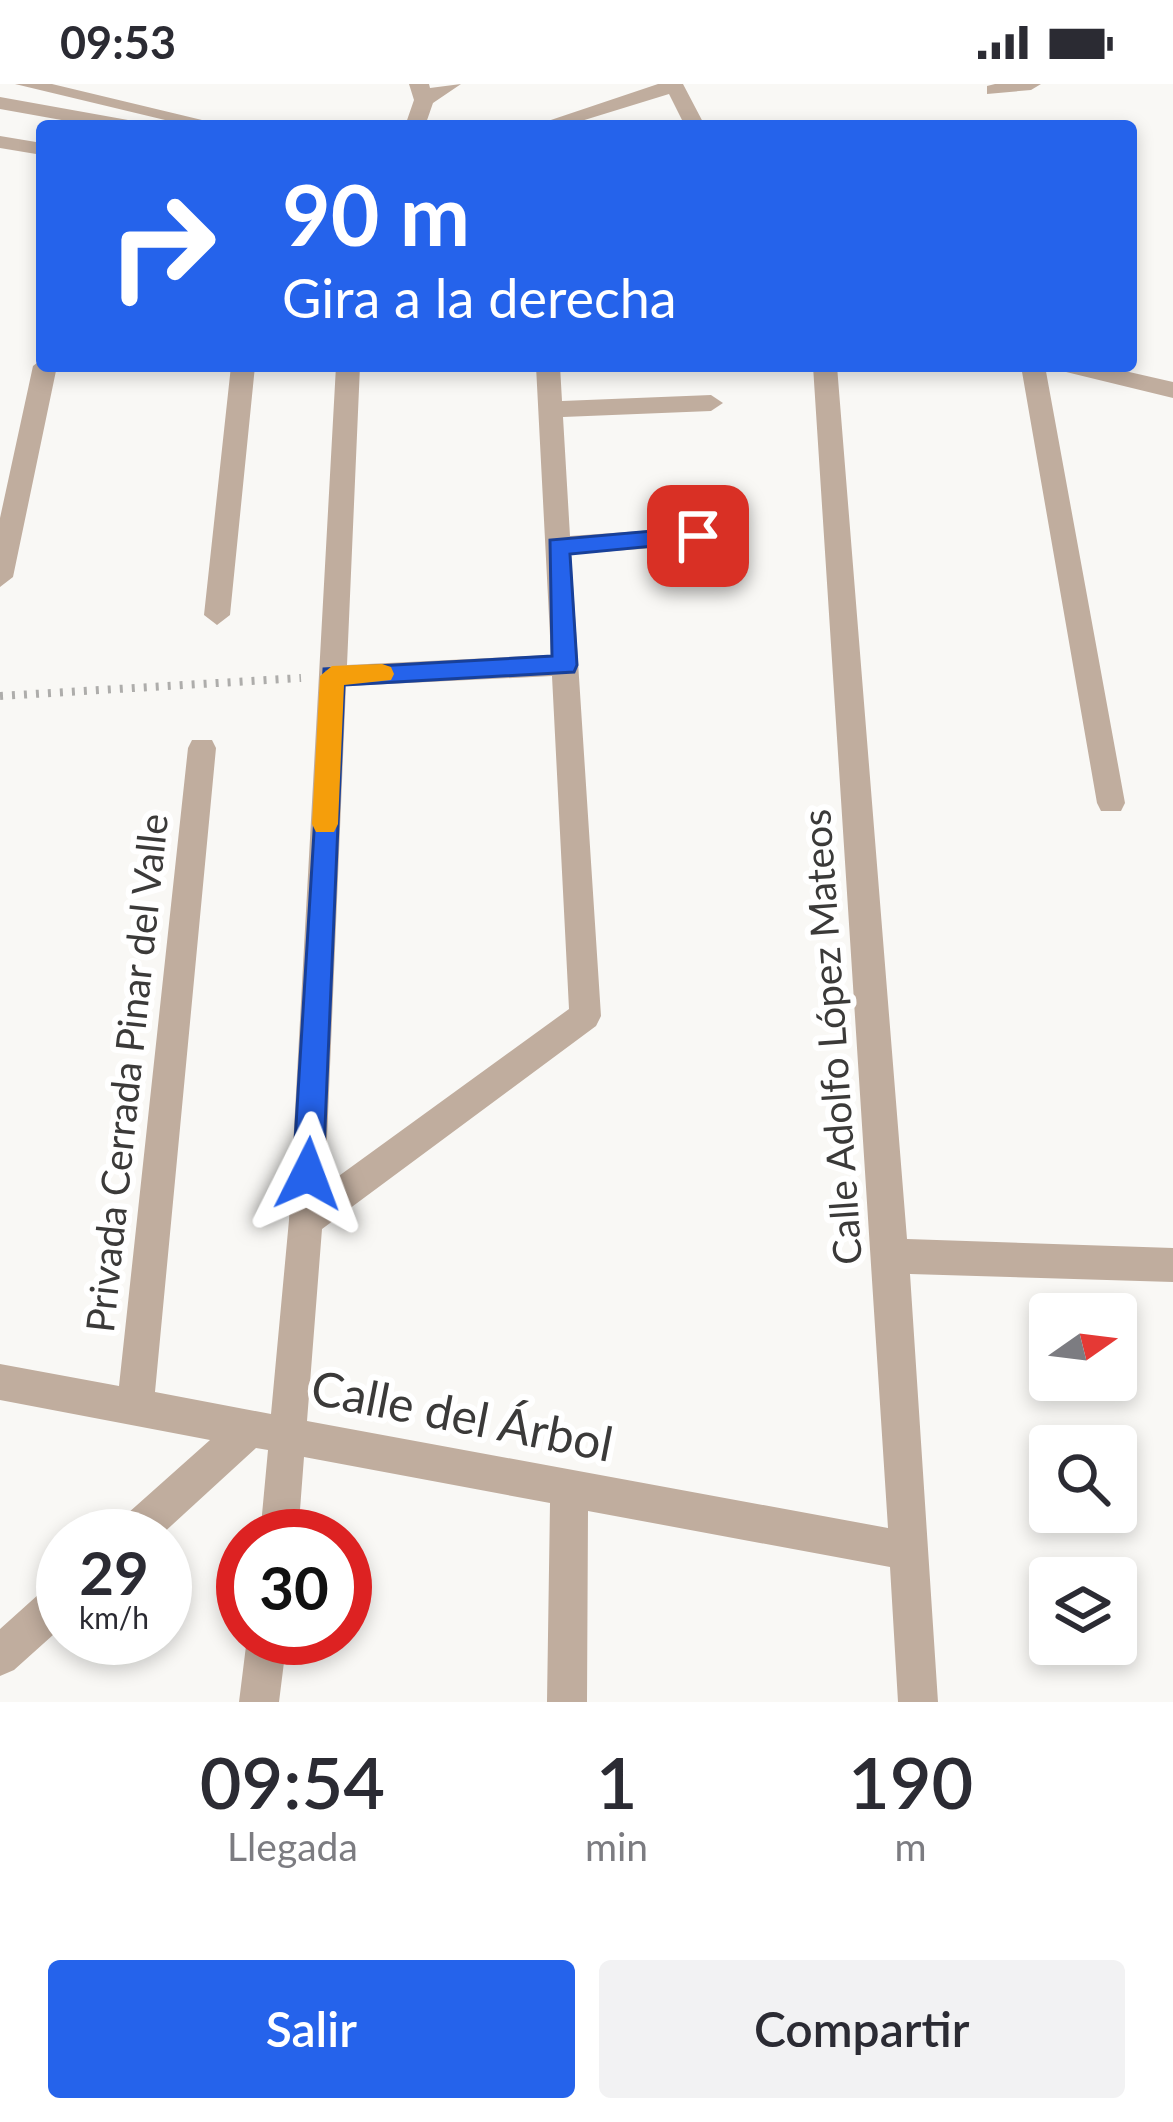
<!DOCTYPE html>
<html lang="es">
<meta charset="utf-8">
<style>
:root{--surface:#fff;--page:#f2f2f3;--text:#2b2b33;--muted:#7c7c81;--accent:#2563eb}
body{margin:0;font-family:Lato,sans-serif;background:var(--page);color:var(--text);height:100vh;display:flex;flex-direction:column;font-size:45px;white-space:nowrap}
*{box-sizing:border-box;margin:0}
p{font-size:39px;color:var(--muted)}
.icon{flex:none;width:66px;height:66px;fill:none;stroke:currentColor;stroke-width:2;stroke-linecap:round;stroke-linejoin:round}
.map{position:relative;height:1618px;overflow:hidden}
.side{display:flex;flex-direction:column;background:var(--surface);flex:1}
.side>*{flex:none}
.top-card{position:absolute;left:36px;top:36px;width:1101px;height:252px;border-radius:12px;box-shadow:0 6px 18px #0003;background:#2563eb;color:#fff;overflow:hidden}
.needle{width:78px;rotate:76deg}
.tools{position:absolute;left:1029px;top:1209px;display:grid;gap:24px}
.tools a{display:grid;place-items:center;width:108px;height:108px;border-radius:12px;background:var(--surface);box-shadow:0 6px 18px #0003;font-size:60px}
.speed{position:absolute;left:36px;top:1425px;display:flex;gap:24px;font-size:60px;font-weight:700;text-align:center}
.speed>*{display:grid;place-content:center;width:156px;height:156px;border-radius:50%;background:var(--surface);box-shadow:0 6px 18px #0003;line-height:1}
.speed small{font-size:30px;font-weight:400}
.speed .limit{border:18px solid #d22;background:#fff;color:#111}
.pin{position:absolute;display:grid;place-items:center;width:102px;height:102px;color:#fff;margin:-51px;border-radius:24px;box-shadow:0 6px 18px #0006}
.me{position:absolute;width:132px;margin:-66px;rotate:3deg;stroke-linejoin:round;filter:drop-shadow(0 0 9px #0008)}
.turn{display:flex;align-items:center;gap:42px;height:252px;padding:0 48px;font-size:54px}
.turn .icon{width:156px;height:156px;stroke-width:2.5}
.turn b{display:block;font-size:84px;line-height:102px}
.eta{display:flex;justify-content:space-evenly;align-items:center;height:204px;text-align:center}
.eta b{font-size:72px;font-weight:600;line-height:84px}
.action{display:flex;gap:24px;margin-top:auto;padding:24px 48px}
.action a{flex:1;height:138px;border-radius:12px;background:var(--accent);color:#fff;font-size:48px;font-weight:600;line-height:138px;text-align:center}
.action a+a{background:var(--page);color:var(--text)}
.status{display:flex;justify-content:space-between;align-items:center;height:84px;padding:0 60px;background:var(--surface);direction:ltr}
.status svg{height:33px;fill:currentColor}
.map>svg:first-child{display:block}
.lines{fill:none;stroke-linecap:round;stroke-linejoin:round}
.path{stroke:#aeadab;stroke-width:8;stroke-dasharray:3 9;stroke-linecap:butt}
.minor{fill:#c0ad9e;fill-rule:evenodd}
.tertiary{fill:#c0ad9e;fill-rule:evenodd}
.route{fill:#2563eb;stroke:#184099;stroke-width:3}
.slow{fill:#f59e0b}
.labels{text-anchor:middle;stroke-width:12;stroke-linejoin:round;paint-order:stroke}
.street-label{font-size:39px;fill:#3b3a39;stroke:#fff}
.near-street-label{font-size:48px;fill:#3b3a39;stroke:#fff}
</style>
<div class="status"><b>09:53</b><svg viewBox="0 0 49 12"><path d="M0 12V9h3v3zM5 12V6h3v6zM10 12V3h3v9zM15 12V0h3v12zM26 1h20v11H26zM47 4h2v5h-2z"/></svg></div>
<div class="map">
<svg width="1173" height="1618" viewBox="0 0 1173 1618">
<rect width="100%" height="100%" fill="#f9f8f5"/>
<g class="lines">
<path class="path" d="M0,612l301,-18"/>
<path class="minor" d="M15,0h37l175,42h-37z
M409,0h20l1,4 31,-4 -28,19 -8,23h-20l9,-26z
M658,0h25l22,42h-20l-16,-32 -104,32h-32z
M995,0h46l-10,6 -44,4v-8z
M0,52l42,7v12l-42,-7z
M42,275v7h15l-44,211 -13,10v-69l33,-152z
M231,282h24l-25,249 -13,10 -13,-10z
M336,282h24l-13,299 204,-10 -15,-289h24l2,35 149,-6 12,8 -12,8 -148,6 7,119 127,-9 13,9 -13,9 -126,9 30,462 -5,10 -274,203 -15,192 581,107 -75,-1162h24l70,873 266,9v34l-263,-8 28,428h-40l-8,-135 -302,-56 -1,191h-40l3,-199 -246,-46 -6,79h-38l8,-86 -12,-2 -96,88h-47l5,-14 92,-82 -210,-40v-36l119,22 69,-638 4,-8h20l4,8 -61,644 116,22 18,-194zM552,592l17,333 -244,177 21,-500z
M1021,282h24l80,437 -4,8h-20l-4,-8z
M63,1495v47l-49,44 -14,6v-47l49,-44z
M247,1554h40l-8,64h-40z"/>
<path class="tertiary" d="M0,13l128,23 10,6h-43l-95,-17z
M1058,282h45l70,16v16l-111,-27z"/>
</g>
<path class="route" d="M698,443l8,3v11l-136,13 7,111 -3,7 -230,13 -21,489 -4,11 -11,4 -11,-4 -4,-11 31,-505 228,-13 -2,-116z"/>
<path class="slow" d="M382,580l9,3 3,7 -3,6 -47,5 -6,139 -4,8h-18l-4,-8 8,-148 12,-10z"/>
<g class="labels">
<g class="street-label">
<text transform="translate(832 953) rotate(-94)" y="14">Calle Adolfo López Mateos</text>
<text transform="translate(127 989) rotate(-84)" y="14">Privada Cerrada Pinar del Valle</text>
</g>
<g class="near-street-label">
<text transform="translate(462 1332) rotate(11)" y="17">Calle del Árbol</text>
</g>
</g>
</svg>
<div class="tools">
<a><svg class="needle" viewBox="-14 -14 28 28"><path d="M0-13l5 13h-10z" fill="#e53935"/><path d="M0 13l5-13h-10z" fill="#7c7c81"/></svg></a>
<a><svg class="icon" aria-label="search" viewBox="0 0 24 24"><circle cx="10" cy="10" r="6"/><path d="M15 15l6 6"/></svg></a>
<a><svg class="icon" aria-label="layers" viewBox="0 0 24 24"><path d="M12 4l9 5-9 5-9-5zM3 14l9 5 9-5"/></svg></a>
</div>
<div class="speed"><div>29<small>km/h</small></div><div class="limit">30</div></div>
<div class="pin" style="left:698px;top:452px;background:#d93025"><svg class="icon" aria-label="arrive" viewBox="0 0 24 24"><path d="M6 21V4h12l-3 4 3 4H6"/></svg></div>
<svg class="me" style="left:308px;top:1090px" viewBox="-20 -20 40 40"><path d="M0-17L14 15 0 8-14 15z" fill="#2563eb" stroke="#fff" stroke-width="4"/></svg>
<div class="top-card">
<div class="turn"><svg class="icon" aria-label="right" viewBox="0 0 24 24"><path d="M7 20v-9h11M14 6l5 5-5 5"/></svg><div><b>90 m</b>Gira a la derecha</div></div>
</div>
</div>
<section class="side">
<div class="eta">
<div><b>09:54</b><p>Llegada</p></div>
<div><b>1</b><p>min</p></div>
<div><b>190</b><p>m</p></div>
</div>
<div class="action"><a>Salir</a><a>Compartir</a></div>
</section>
